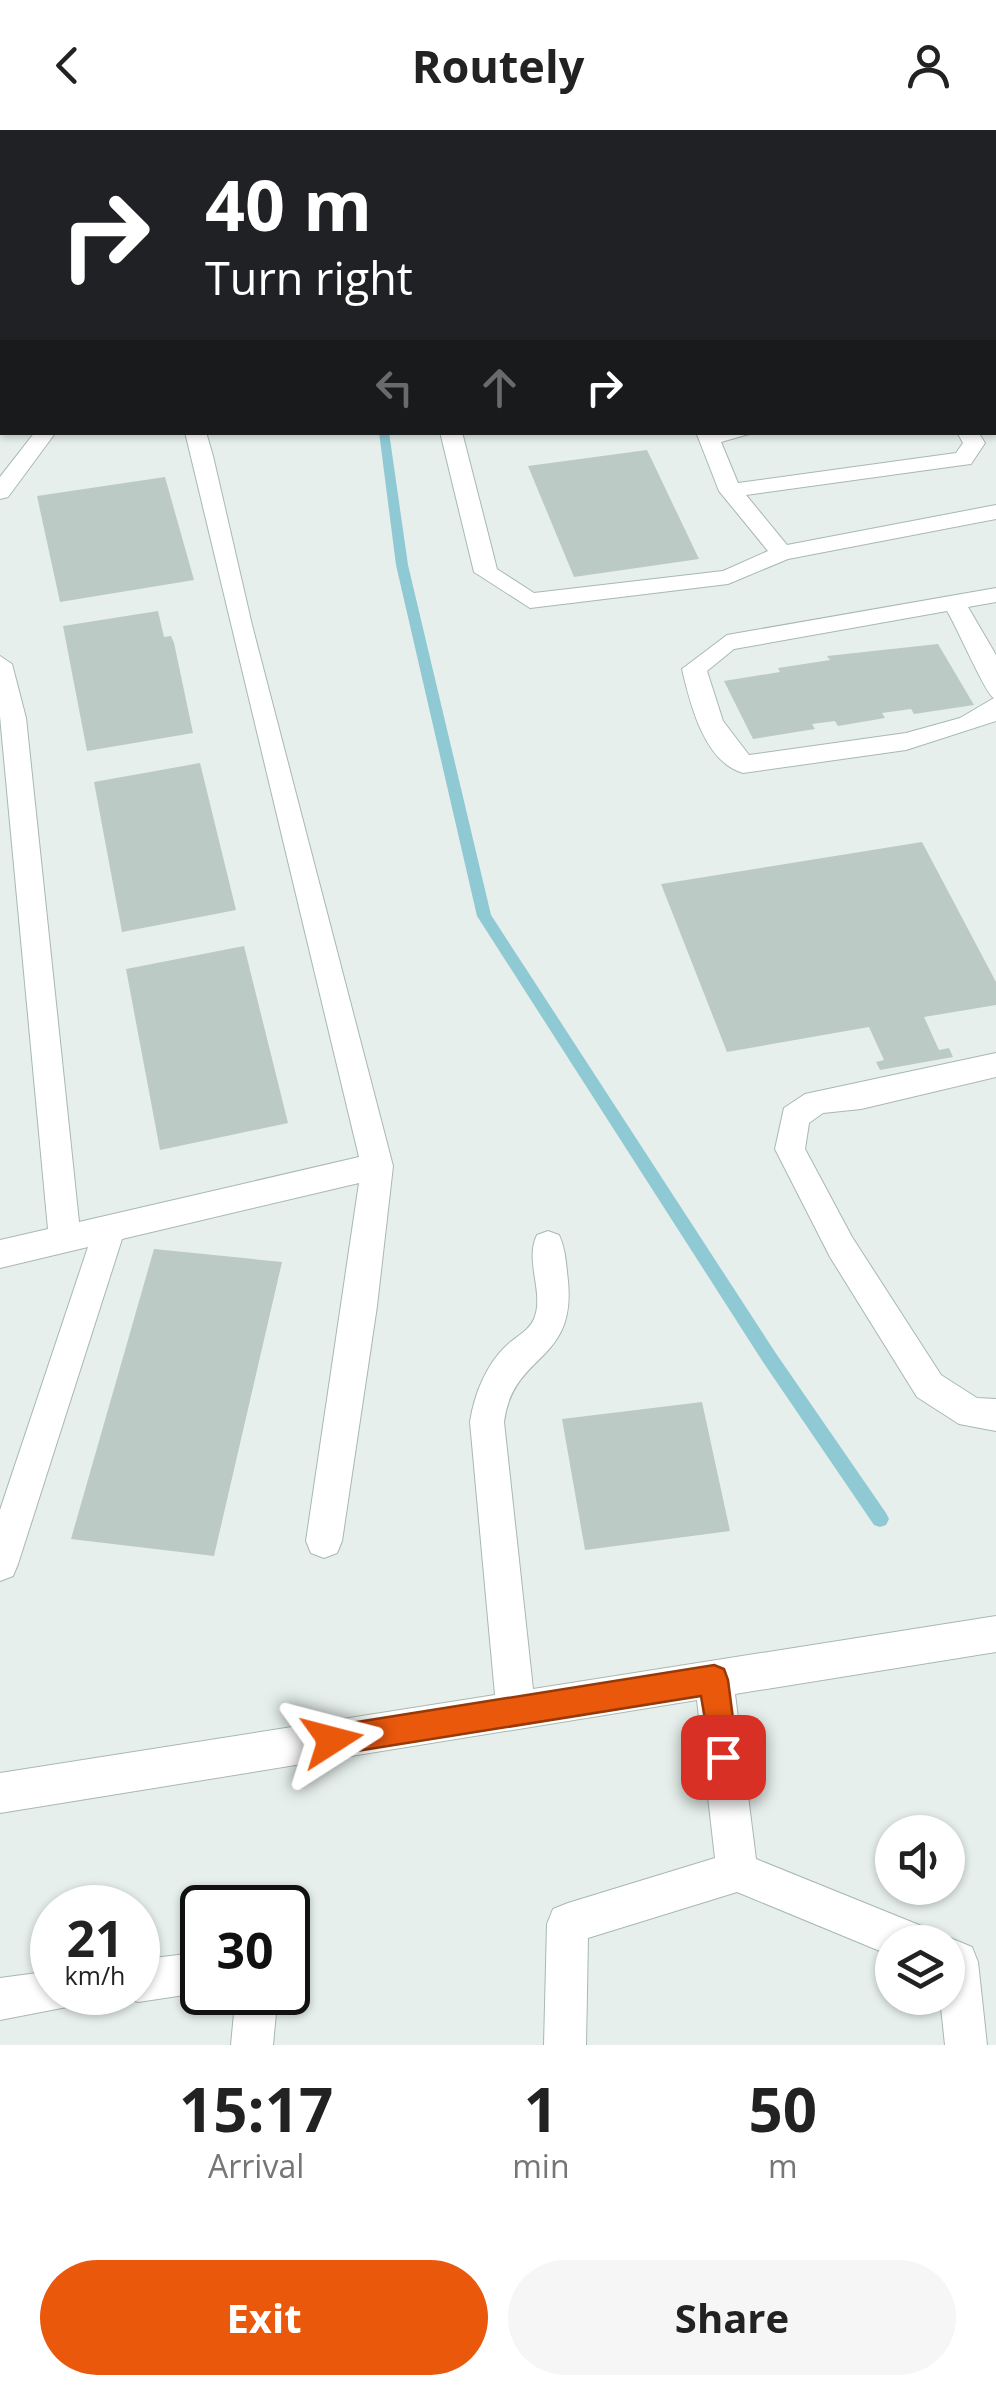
<!DOCTYPE html>
<style>
:root{--surface:#fff;--page:#f6f6f6;--text:#222;--muted:#767676;--accent:#ea580c}
body{margin:0;font-family:"Open Sans",sans-serif;background:var(--page);color:var(--text);height:100vh;display:flex;flex-direction:column;font-size:38px;white-space:nowrap}
*{box-sizing:border-box;margin:0}
p{font-size:32px;color:var(--muted)}
.icon{flex:none;width:55px;height:55px;fill:none;stroke:currentColor;stroke-width:2;stroke-linecap:round;stroke-linejoin:round}
.map{position:relative;height:1915px;overflow:hidden}
.sheet{display:flex;flex-direction:column;background:var(--surface);flex:1}
.sheet>*{flex:none}
.top-card{position:absolute;left:0px;top:0px;width:998px;height:305px;box-shadow:0 2px 8px #0004;background:#202124;color:#fff;overflow:hidden}
.controls{position:absolute;left:875px;top:1685px;display:grid;gap:20px}
.controls a{display:grid;place-items:center;width:90px;height:90px;border-radius:50%;background:var(--surface);box-shadow:0 2px 8px #0004;font-size:50px}
.speed{position:absolute;left:30px;top:1755px;display:flex;gap:20px;font-size:50px;font-weight:700;text-align:center}
.speed>*{display:grid;place-content:center;width:130px;height:130px;border-radius:50%;background:var(--surface);box-shadow:0 2px 8px #0004;line-height:1}
.speed small{font-size:25px;font-weight:400}
.speed .limit{border:5px solid #111;border-radius:15px;background:#fff;color:#111}
.pin{position:absolute;display:grid;place-items:center;width:85px;height:85px;color:#fff;margin:-42px;border-radius:20px;box-shadow:0 5px 15px #0006}
.me{position:absolute;width:110px;margin:-55px;rotate:81deg;stroke-linejoin:round;filter:drop-shadow(0 0 8px #0008)}
.turn{display:flex;align-items:center;gap:35px;height:210px;padding:0 40px;font-size:45px}
.turn .icon{width:130px;height:130px;stroke-width:2.5}
.turn b{display:block;font-size:70px;line-height:85px}
.lanes{display:flex;align-items:center;height:95px;padding:0 40px;background:#0003;justify-content:center;gap:50px;direction:ltr}
.lanes .off{opacity:.35}
.eta{display:flex;justify-content:space-evenly;align-items:center;height:170px;text-align:center}
.eta b{font-size:60px;font-weight:700;line-height:70px}
.button{display:flex;gap:20px;margin-top:auto;padding:20px 40px}
.button a{flex:1;height:115px;border-radius:60px;background:var(--accent);color:#fff;font-size:40px;font-weight:700;line-height:115px;text-align:center}
.button a+a{background:var(--page);color:var(--text)}
header{display:flex;justify-content:space-between;align-items:center;height:130px;padding:0 40px;background:var(--surface);font-size:45px;font-weight:700}
.map>svg:first-child{display:block}
.lines{fill:none;stroke-linecap:round;stroke-linejoin:round}
.stream{fill:#8ec9d4;fill-rule:evenodd}
.building{fill:#bbcac4}
.minor-casing{stroke:#a8b8b2;stroke-width:2}
.minor{fill:#fff;fill-rule:evenodd}
.route{fill:#ea580c;stroke:#983908;stroke-width:2.5}
</style>
<header><svg class="icon" aria-label="back" viewBox="0 0 24 24"><path d="M15 5l-7 7 7 7"/></svg>Routely<svg class="icon" aria-label="person" viewBox="0 0 24 24"><circle cx="12" cy="8" r="4"/><path d="M4 21q1-7 8-7t8 7"/></svg></header>
<div class="map">
<svg width="996" height="1915" viewBox="0 0 996 1915">
<rect width="100%" height="100%" fill="#e6efeb"/>
<g class="lines">
<path class="stream" d="M379,302h10l19,133 83,350 284,437 111,161 3,6 -3,6 -6,2 -6,-2 -111,-163 -286,-446 -81,-351z"/>
</g>
<path class="building" d="M647,320l52,109 -125,18 -46,-111z
M165,347l29,103 -134,22 -23,-106z
M158,481l6,26 7,-1 3,7 19,90 -106,18 -24,-125z
M938,514l36,61 -60,9 -3,-5 -29,4 3,5 -47,8 -3,-5 -23,3 3,5 -62,10 -29,-58 56,-9 -2,-4 52,-8 -3,-4z
M200,633l36,147 -114,22 -28,-150z
M922,712l74,140v23l-72,12 15,33 10,-2 4,9 -73,13 -4,-8 8,-2 -15,-33 -142,25 -66,-168z
M244,816l44,177 -128,27 -34,-181z
M154,1119l128,13 -68,294 -143,-17z
M702,1272l28,129 -145,19 -23,-131z"/>
<g class="lines">
<g class="minor-casing">
<path id="minor" d="M995,9h1v14h-1z
M0,71h2v11h-2z
M995,234h1v12h-1z
M35,302h21l-48,65 -8,2v-22z
M185,302h21l7,24 39,169 141,541 -16,140 -35,235 -5,12 -13,5 -13,-5 -5,-12 53,-358 -237,56 -104,325 -5,12 -13,5v-71l88,-263 -88,21v-28l48,-11 -48,-513v-60l12,8 14,54 53,504 280,-65z
M440,302h22l35,137 37,24 189,-22 45,-20 -49,-60 -23,-59h60l-35,10 17,41 218,-30 7,-10 -6,-11h21l7,11 -14,21 -8,1 -217,30 41,50 209,-40v14l-208,40 -60,25 -198,24 -56,-36z
M996,458v14l-28,5 28,48v66l-90,29 -163,23c-39,-11 -53,-70 -61,-104l45,-34zM947,481c10,16 39,84 47,87l-34,20 -54,15 -157,22 -26,-34 -16,-50 27,-22z
M996,923v24l-135,32 -38,4 -14,10 -4,26 47,88 89,138 36,23 19,1v32l-37,-7 -42,-27 -87,-140 -55,-108 9,-41 21,-14z
M548,1101l11,4c7,15 7,30 9,46 8,83 -55,71 -64,141l29,267 463,-73v36l-261,42 21,165 168,68 5,15h-37v14l-155,-64 -149,46 -2,107h-42l3,-121 6,-15 15,-6 147,-45 -18,-158 -697,113v-40l495,-78 -25,-273c4,-27 16,-57 36,-76 9,-9 23,-15 28,-27 11,-26 -10,-58 3,-84z
M948,1807l24,10 6,15 9,83h-42l-5,-47h8v-56h-13z
M202,1822l3,40 -67,10 -15,-6 -1,-4h16v-32z
M52,1841v21h21l-6,15 -67,13v-42z
M236,1862h42l-5,53h-42z"/>
</g>
<use href="#minor" class="minor"/>
</g>
<path class="route" d="M714,1535l10,4 4,11 10,77 -4,10 -11,5 -10,-5 -12,-71 -369,59 -11,-4 -4,-11 4,-10 11,-4z"/>
</svg>
<div class="controls">
<a><svg class="icon" aria-label="sound" viewBox="0 0 24 24"><path d="M4 9h4l5-4v14l-5-4H4zM17 9q2 3 0 6"/></svg></a>
<a><svg class="icon" aria-label="layers" viewBox="0 0 24 24"><path d="M12 4l9 5-9 5-9-5zM3 14l9 5 9-5"/></svg></a>
</div>
<div class="speed"><div>21<small>km/h</small></div><div class="limit">30</div></div>
<div class="pin" style="left:723px;top:1627px;background:#d93025"><svg class="icon" aria-label="arrive" viewBox="0 0 24 24"><path d="M6 21V4h12l-3 4 3 4H6"/></svg></div>
<svg class="me" style="left:332px;top:1610px" viewBox="-20 -20 40 40"><path d="M0-17L14 15 0 8-14 15z" fill="#ea580c" stroke="#fff" stroke-width="4"/></svg>
<div class="top-card">
<div class="turn"><svg class="icon" aria-label="right" viewBox="0 0 24 24"><path d="M7 20v-9h11M14 6l5 5-5 5"/></svg><div><b>40 m</b>Turn right</div></div>
<div class="lanes"><svg class="icon off" aria-label="left" viewBox="0 0 24 24"><path d="M17 20v-9H6M10 6l-5 5 5 5"/></svg><svg class="icon off" aria-label="ahead" viewBox="0 0 24 24"><path d="M12 20V5M6 11l6-6 6 6"/></svg><svg class="icon" aria-label="right" viewBox="0 0 24 24"><path d="M7 20v-9h11M14 6l5 5-5 5"/></svg></div>
</div>
</div>
<section class="sheet">
<div class="eta">
<div><b>15:17</b><p>Arrival</p></div>
<div><b>1</b><p>min</p></div>
<div><b>50</b><p>m</p></div>
</div>
<div class="button"><a>Exit</a><a>Share</a></div>
</section>
